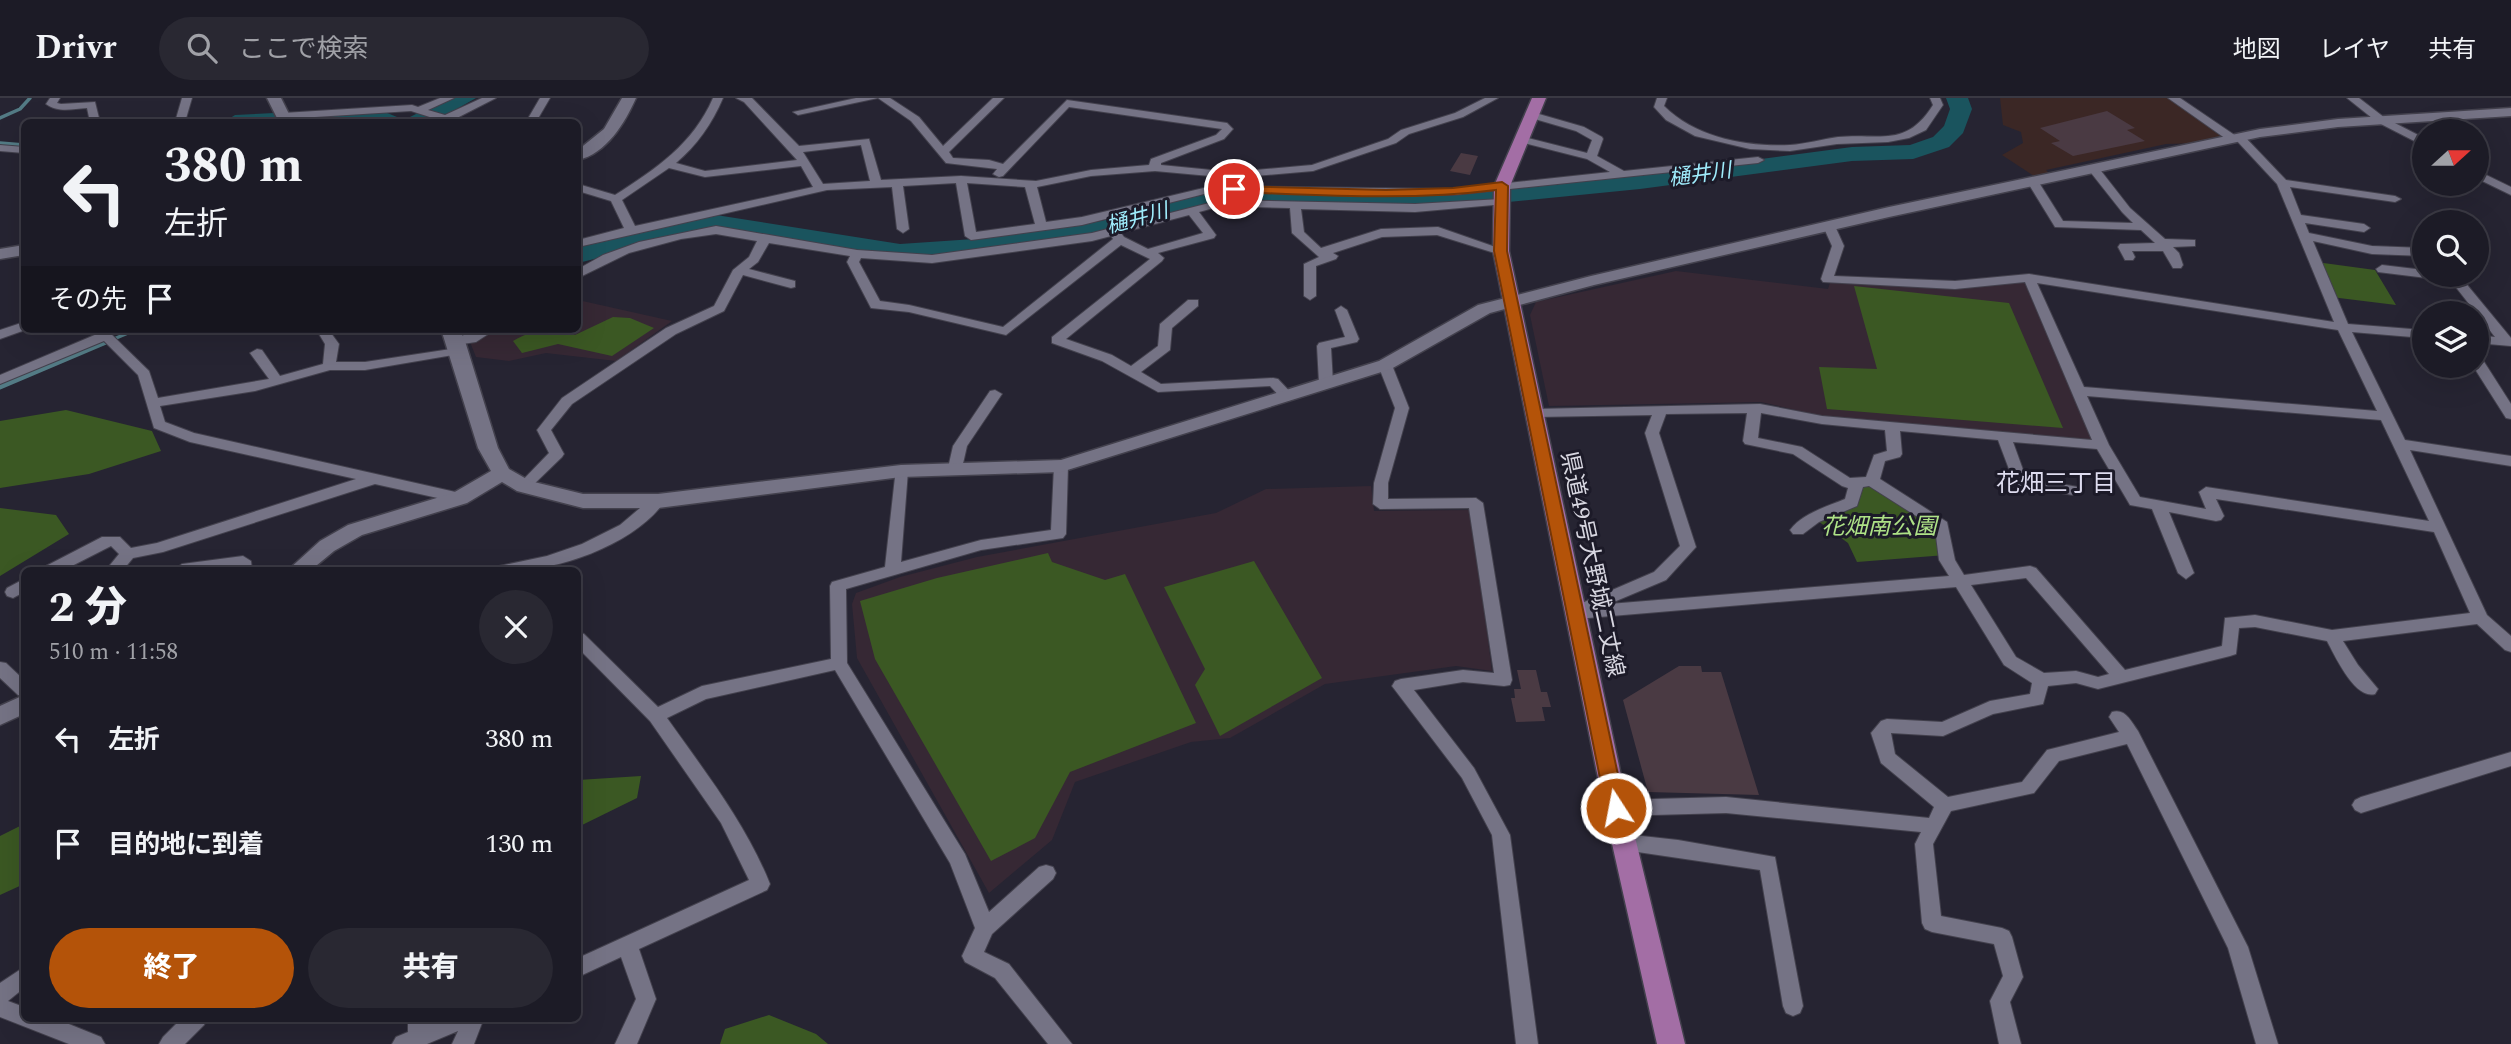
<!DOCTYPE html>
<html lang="ja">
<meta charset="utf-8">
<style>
:root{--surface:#1c1b26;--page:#292832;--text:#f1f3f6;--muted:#a0a1a7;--line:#3a3943;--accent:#b45309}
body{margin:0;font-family:Spectral,"Noto Sans JP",serif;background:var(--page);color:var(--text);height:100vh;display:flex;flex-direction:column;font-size:26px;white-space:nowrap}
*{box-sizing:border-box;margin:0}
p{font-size:23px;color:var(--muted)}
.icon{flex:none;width:38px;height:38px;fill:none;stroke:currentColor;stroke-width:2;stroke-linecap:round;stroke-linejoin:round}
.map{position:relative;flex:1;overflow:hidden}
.drawer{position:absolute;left:21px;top:469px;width:560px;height:455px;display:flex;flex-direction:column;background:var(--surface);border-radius:10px;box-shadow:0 7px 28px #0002,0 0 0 2px var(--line)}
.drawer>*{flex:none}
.guide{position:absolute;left:21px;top:21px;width:560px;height:214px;border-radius:10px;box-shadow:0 7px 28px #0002,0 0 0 2px var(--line);background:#1c1b26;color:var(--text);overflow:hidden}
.needle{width:46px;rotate:69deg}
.tools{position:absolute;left:2412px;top:21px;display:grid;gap:14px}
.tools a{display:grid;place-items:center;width:77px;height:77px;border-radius:50%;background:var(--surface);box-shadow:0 7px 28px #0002,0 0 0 2px var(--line);font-size:35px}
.pin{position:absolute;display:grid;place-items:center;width:60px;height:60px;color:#fff;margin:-30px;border:4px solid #fff;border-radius:50%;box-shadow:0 2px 7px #0007}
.me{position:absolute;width:77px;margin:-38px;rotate:349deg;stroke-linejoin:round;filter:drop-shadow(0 0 5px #0008)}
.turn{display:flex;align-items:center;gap:24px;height:147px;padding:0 28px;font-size:32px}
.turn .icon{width:91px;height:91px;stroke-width:2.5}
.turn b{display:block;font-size:49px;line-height:60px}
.then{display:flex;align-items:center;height:66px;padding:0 28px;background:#0003;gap:14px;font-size:26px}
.round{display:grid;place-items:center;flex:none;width:74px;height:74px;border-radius:37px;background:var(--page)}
.headline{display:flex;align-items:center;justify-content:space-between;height:119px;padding:0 28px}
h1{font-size:42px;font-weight:800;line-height:52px}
.action{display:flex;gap:14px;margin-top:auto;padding:14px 28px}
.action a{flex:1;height:80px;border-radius:42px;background:var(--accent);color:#fff;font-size:28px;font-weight:800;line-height:80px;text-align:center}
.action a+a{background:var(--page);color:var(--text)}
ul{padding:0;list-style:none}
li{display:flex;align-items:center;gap:21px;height:105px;padding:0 28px}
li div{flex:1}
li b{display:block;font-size:26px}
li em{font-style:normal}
header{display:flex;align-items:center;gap:42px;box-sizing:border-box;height:98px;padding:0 35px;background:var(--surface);border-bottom:2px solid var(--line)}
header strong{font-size:33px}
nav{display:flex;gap:38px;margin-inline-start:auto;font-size:24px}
.search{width:490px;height:63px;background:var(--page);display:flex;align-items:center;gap:18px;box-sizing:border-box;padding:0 24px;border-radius:38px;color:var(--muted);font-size:26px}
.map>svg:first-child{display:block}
.commercial{fill:#3b2725}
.education{fill:#362834}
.green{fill:#3b5823}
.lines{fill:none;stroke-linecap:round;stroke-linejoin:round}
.stream-far1{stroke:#537b85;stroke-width:3.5}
.stream{stroke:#537b85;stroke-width:5}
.river{fill:#1a545e;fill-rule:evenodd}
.building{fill:#4a3a43}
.street-casing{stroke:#43414d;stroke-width:2}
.secondary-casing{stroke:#43414d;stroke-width:3}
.primary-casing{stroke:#43414d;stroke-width:3}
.street{fill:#757385;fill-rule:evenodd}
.secondary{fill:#757385;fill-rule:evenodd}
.primary{fill:#a36ea5;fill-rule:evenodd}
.route{fill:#b45309;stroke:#753606;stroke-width:2}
.labels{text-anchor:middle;stroke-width:6;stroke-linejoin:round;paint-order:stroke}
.far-water-label{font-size:21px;font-style:italic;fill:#9fecfc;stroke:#1c1a28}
.park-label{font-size:23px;font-style:italic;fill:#aee287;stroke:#1c1a28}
.street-label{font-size:23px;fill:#d7d6e0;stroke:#1c1a28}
.neighbourhood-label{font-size:24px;fill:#dedcef;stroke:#1c1a28}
</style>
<header>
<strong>Drivr</strong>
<div class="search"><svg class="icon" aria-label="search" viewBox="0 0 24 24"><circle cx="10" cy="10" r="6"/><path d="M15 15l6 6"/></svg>ここで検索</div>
<nav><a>地図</a><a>レイヤ</a><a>共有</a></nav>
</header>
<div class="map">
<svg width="2511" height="946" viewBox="0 0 2511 946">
<rect width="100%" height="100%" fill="#262432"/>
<path class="commercial" d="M2000,0h168l57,39 -24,6 -35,1 -120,26 5,5 -14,3 -35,-23 21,-12 -2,-11 -18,-7z"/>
<path class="education" d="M1676,173l152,18 2,-6 124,5 70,-6 70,159 -272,-25 -61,-14 -212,4 -19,-91 6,-13z
M578,202l94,21 -56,40 -70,-8 -37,8 -33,-4 -6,-15 23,-13h85z
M1371,388l3,25 97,-1 21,161 -36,-5 -131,18 -95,54 -39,4 -116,40 -23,58 -63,53 -132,-235 -5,-54 4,-11 44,-16 77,-20 239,-44 50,-24z"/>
<path class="green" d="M2316,164l59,8 21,35 -65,-8z
M1854,188l155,17 54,125 -236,-19 -8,-42 58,2z
M613,219l17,1 24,10 -42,28 -54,-12 -36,9 -9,-12c22,-12 38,-16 62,-6z
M66,312l86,21 9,20 -72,23 -89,14v-67z
M1872,383l70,45 4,29 -89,7 -9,-19 -34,-25 38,-16 5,-20z
M0,410l56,7 13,19 -69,42z
M1048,455l4,9 53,18 20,-6 71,149 -126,49 -35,66 -44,23 -116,-202 -15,-58 77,-23z
M1254,463l68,117 -102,58 -25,-51 10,-16 -41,-82z
M641,678l-4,22 -59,29v-47z
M24,726v60l-24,11v-59z
M769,917l47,19 12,10h-108l5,-15z"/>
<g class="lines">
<path class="stream-far1" d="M0,20l20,-9 10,-11
M0,45l24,2
M102,246l26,-11 21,-4"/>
<path class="stream" d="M0,289l106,-45"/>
<path class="river" d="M448,0h28l-42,24h-27l3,-5z
M1946,0h22l4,11 -9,24 -14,14 -36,12 -61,2 -212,28 -192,19 -230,-5 -115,33 -129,19 -74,5 -184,-31 -138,34v-16l138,-32 184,29 74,-5 127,-18 116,-32 231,5 192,-19 212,-28 58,-2 23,-8 11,-11 6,-17z
M375,10l22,9 3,5h-176l11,-7z"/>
</g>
<path class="building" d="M2107,13l28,17 -8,2 18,11 -72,15 -22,-13 9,-2 -20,-13z
M1461,55l17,3 -8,19 -20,-4z
M1679,568h22l1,6h19l38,123 -111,-3 -25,-92z
M1517,572h19l5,22h6l4,15h-9l3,14 -29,1 -5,-24h4l-1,-9h7z"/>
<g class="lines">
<g class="street-casing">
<path id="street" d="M50,0h10l-3,5 4,1 34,-2 5,20h-10l-3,-14c-15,1 -29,5 -41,-4z
M182,0h10l-7,24h-10z
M440,0h14l-26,12 17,5 37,-17h14l-41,21 4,3h-25l2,-3 -25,-8 -128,8 -5,-3 5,-3 129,-8 6,2z
M540,0h10l-14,24h-10z
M713,0h10c-11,26 -26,47 -47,65l29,8 92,-11 -53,-58 -8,-4h16l47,48 70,-7 12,41 80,-4 75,5 55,-11 58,-5 2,-6 65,-24 6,-6 -153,-22 -66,69 -4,1 -6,-3 4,-5 -51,-6 -35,-42 -33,-23 -80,17 -5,-3 63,-14h34l29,19 24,29 50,-48h11l-55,54 4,6 36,2 14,4 64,-64 160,23 6,6 -9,10 -63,24v2l71,7 80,-7 76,-26 13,-9 54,-17 30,-15h13l-35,19 -54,17 -13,9 -83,28 -81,7 -77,-7 -64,5 -54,11 9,35 36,-5 130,-31 241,3 157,-17 -23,-13 -71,-18 -1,-2 5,-3 67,17 5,-13 -16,-9 -48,-14 -1,-2 5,-3 52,15 18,10 1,2 -6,17 27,15 134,-14 6,3 -6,3 -305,32 -241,-3 -130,33 -111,15 -6,-4 -9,-53 -53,3 6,43 -6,4 -6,-4 -5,-42 -65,3 -249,57v-7l46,-12 -13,-27 -33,-10v-7l37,11c41,-26 78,-51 98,-97zM861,47l9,36 -47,3 -20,-32zM801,68l12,21 -178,39 -13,-26 47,-32 36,9zM967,85l58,4 10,37 -59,8z
M1657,0h10l-3,8c32,32 83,41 126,39 16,-1 32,-6 48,-8 43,-4 68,11 95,-32l-3,-7h10l3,7 -17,25 -17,8 -21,4 -51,2 -47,7 -40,-2 -55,-13 -29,-16 -12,-13z
M2168,0h12l56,38h8l42,44 109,16 6,3 -6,3 -105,-15 11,28 63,9 6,4 -6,4 -59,-9 4,10 63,13 52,2v8l-52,-2 -59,-13 35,83 76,6v8l-72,-6 53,108 106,16v10l-101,-16 77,165 24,21v16l-6,-2 -28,-26 -134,17 15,24 20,24 -3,5c-20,6 -40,-38 -48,-53l-72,-14 -16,1 -3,26 -6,2 -132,33 -22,-6 -28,3 -5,18 -50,10 -50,22 -52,-3 4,21 53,43 74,-15 25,-32 72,-18 -10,-15 3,-5c13,-4 19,9 26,19l110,216 30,97h-22l-28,-96 -101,-204 -68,17 -25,32 -83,18 -18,33 8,72 61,12 7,3 3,6 11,40 -13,25 11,42h-22l-9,-43 13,-25 -9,-32 -62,-12 -7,-3 -3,-6 -7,-79 6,-12 -195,-19 -110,3 -7,-3 -2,-5 2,-5 7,-3 110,-3 203,21 5,-11 -53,-44 -10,-30 10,-12 6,-2 55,3 48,-21 40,-7 2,-11 -28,-18 -48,-78 -380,32 -6,-2 -2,-4 2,-4 10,-2 2,-4 72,-31 26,-26 -35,-113 7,-18 -117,2 -7,-4 7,-4 225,-5 62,12 270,24 -67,-158 -70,7 -132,-7 -2,-3 11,-33 -9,-20 6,-4 6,4 9,20 -10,30 121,5 74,-7 305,48 -57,-138 -40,-43h-8zM2037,185l301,47 39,81 -293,-24zM2087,298l294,24 48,101 -223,-34 -7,5 7,17 -66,-12 -31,-52zM1747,315l-4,28 2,3 48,10 49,32 6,2 -3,11c-19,8 -42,14 -55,31l3,4h10l16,-12 38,-16 6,-19 6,-1 66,42 4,32 10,16 -340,28 57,-24 30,-33 -37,-114 7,-19zM1761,315l61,11 63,6 2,21 -13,4 -8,22 -16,1 -48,-31 -44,-9zM1900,333l98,9 17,45 58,10 5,-2 2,-3 -2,-3 -52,-9 -13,-36 84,7 33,56 22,4 26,64 8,6 8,-6 -25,-61 47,9 5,-1 3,-4 -8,-17 218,33 36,81 -138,17 -77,-15 -30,3 -3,28 -97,24 -89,-102 -6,-2 -66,9 -9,-15 -8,-38 -67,-43 5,-18 15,-4 2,-3zM2026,480l83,96 -11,3 -22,-6 -32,2 -28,-16 -45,-72z
M2347,0h12l26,20 39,20v8l-47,-24z
M0,47l24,2v6l-24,-2z
M2094,68l4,1 32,41 35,31 30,1v6l-22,1 6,6 4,12 -2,3h-8l-10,-17h-31l3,6 -2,3h-8l-7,-13 2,-3 35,-1 -14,-13 -86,-3 -27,-44 2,-2h8l25,40 70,2 -11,-11 -34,-43z
M2476,72l35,17v8l-35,-17z
M1501,101l4,1v4l-90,8 -114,-3 3,23 17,16 60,-19 57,-2 69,24 -6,4 -64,-20 -55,2 -49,16 5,3 -2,3 -20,7v30l-6,4 -6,-4v-32l15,-7 -27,-24 -2,-25 -69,-2 -22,6 17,23 -2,3 -56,15 6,5 -2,3 -96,78 46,16 19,11 27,-20 2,-22 28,-24h10v6l-26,22 -2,22 -29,22 20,12 112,-6 5,1 17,18 -7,4 -5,-1 -13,-14 -112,6 -56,-31 -50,-18v-6l98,-78 -29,-14 -115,90 -97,-23 -38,-4 -24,-46 3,-6 -81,-13 -11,19 -9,7 46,12v6l-4,1 -48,-13 -19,36 -48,23 -104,70 -21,26 13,24 -2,3 -33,32h-10l-2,-3 32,-33 -12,-23 25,-32 104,-70 48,-22 19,-36 16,-13 8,-16 -41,-7 -35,5 -52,14 -51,25v-9l25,-14 36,-13 77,-16 141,24 75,5 160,-22 129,-33 194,4zM1189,117l14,18 -55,16 -24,-12 -3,-4zM1111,138l2,3 -110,88 -94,-22 -29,-4 -21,-39 2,-4 71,5 160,-22z
M2382,167l42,5v5h35l52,63v8l-35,-3v-8l19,2 -44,-56 -73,-9 -2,-3z
M1341,208l6,4 12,29 -2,3 -26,6 2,35 -7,4 -7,-4 -2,-37 2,-3 26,-6 -10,-27z
M24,224v7h4l-28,10v-9z
M92,231h14l43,42 9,27 111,-19 -19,-26 7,-4 5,1 18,26 43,-12 2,-20 -9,-15h12l11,15 -3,18h29l99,-15 2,3 -7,4 -94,16h-35l-75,21 -95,15 5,16 29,11 266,60 7,5 -7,5 -85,-19 -212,68 -30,6 -10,12h-17l13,-16 -8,-8 -47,24h-20l2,-4 56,-29h18l11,11 26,-5 199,-64 -166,-37 -36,-14 -16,-53 -34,-34 -104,43v-9l97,-41z
M479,231h17l-20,13 -20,3 -7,-4z
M2476,258l5,1 30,47v15l-5,-1 -33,-52h3z
M1385,263l7,4 17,43 -21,75v16l88,-1 7,5 29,177 -2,5 -6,1 -41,-4 -49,8 60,78 36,67 28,209h-22l-24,-209 -30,-57 -70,-92 3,-5 6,-2 62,-9 31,3 -25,-165 -89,1 -7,-5 1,-21 21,-75 -17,-43z
M995,292l7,4 -35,52 -5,22 -7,5 -5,-2 -2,-3 5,-22 37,-55z
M1061,363l7,5 -2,68 -3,4 -82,12 -135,39 1,74 118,191 24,58 50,-45 7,-2 7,2 3,6 -3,6 -61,55 -8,18 25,12 63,80h-24l-53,-66 -30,-16 -3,-6 13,-28 -25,-65 -115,-193 -129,29 -39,19c38,54 78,104 103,166l-3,6 -128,59 17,50 -19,45h-22l21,-45 -15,-42 -43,20v-19l171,-78 -28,-57 -71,-102 -72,-73v-16l6,2 74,73 44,-21 129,-27 -1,-73 2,-4 53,-15 11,-99h10l2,3 -7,91 80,-22 70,-10 3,-64z
M658,398l7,5c-31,45 -115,74 -168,69l2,-4 48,-10 35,-12 38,-19 33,-28z
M243,458l8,5 1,9h-16v-2l-20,2h-42l8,-6z
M24,481v13l-11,6 -6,-2 -2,-4 2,-4z
M0,564l6,1 18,17v16l-6,-1 -18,-17z
M2511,654v14l-150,47 -6,-3 -3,-5 3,-5 6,-3z
M1624,736l54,6 97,17 28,149 -3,7 -7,3 -7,-3 -3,-7 -23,-136 -136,-20 -7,-2 -2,-6 2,-6z
M24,869v21l-16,13 16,6v11h30l47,19 4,7h-36l-69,-27v-34z
M182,920h25l-3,7 -19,19h-26l4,-7z
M408,920h20v5l12,-5h44l-10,26h-22l6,-13 -31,13h-35l4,-7 12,-5z"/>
</g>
<g class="secondary-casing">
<path id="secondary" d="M267,0h14l12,24h-14z
M622,0h14c-11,25 -30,56 -58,62v-10l26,-21z
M2511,10v8l-173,11 -78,10 -371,80 -295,68 -104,28 -99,56 -330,103 -160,5 -243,31h-75l-66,-17 -15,-9 -35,21 -105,32 -28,16 -23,19h-23l32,-29 28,-16 105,-32 38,-22 -13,-23 -37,-119h18l6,12 33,107 11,21 21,12 53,13h75l243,-29 160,-5 318,-99 99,-56 113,-29 298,-69 371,-78 78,-10z
M24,147v10l-24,4v-10z
M24,597v19l-24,11v-19z"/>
</g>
<g class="primary-casing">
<path id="primary" d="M1532,0h14l-36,88 -1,65 119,557 57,236h-28l-53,-236 -111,-557 1,-65z"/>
</g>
<use href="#street" class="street"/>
<use href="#secondary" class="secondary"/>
<use href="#primary" class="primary"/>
</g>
<path class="route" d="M1502,84l6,4 -1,65 118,557 -3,5h-13l-3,-5 -112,-557 2,-61c-87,11 -174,5 -262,2l-6,-3 6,-3 152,4 67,-2z"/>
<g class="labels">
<g class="far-water-label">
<text transform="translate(1700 76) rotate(-8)" y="7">樋井川</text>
<text transform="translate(1137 120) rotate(-15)" y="7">樋井川</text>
</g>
<g class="park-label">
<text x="1879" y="436">花畑南公園</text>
</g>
<g class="street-label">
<text transform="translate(1593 466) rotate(78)" y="8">県道49号大野城二丈線</text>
</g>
<g class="neighbourhood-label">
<text x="2056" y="393">花畑三丁目</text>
</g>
</g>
</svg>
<div class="tools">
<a><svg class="needle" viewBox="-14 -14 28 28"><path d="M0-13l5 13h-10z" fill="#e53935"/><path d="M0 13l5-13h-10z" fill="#a0a1a7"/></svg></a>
<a><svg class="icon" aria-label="search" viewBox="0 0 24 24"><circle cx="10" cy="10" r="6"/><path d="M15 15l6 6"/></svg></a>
<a><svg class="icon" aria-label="layers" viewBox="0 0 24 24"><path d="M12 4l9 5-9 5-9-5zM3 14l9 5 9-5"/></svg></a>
</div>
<div class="pin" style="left:1234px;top:91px;background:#d93025"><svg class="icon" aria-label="arrive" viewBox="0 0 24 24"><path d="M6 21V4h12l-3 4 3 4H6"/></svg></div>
<svg class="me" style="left:1616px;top:710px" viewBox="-20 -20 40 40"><circle r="17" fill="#b45309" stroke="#fff" stroke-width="3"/><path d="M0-11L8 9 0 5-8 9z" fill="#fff"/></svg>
<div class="guide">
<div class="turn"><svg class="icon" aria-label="left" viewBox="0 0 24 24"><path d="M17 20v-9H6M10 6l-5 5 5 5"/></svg><div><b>380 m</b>左折</div></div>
<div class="then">その先<svg class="icon" aria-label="arrive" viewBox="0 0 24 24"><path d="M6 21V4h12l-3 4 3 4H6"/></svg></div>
</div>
<section class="drawer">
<div class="headline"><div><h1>2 分</h1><p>510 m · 11:58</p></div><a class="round"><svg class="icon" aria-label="close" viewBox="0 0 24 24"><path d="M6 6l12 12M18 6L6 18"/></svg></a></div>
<ul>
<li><svg class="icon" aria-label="left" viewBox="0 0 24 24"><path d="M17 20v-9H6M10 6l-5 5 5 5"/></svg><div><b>左折</b></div><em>380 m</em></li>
<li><svg class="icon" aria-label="arrive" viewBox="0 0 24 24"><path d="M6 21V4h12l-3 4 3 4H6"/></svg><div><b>目的地に到着</b></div><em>130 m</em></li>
</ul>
<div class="action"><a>終了</a><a>共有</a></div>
</section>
</div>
